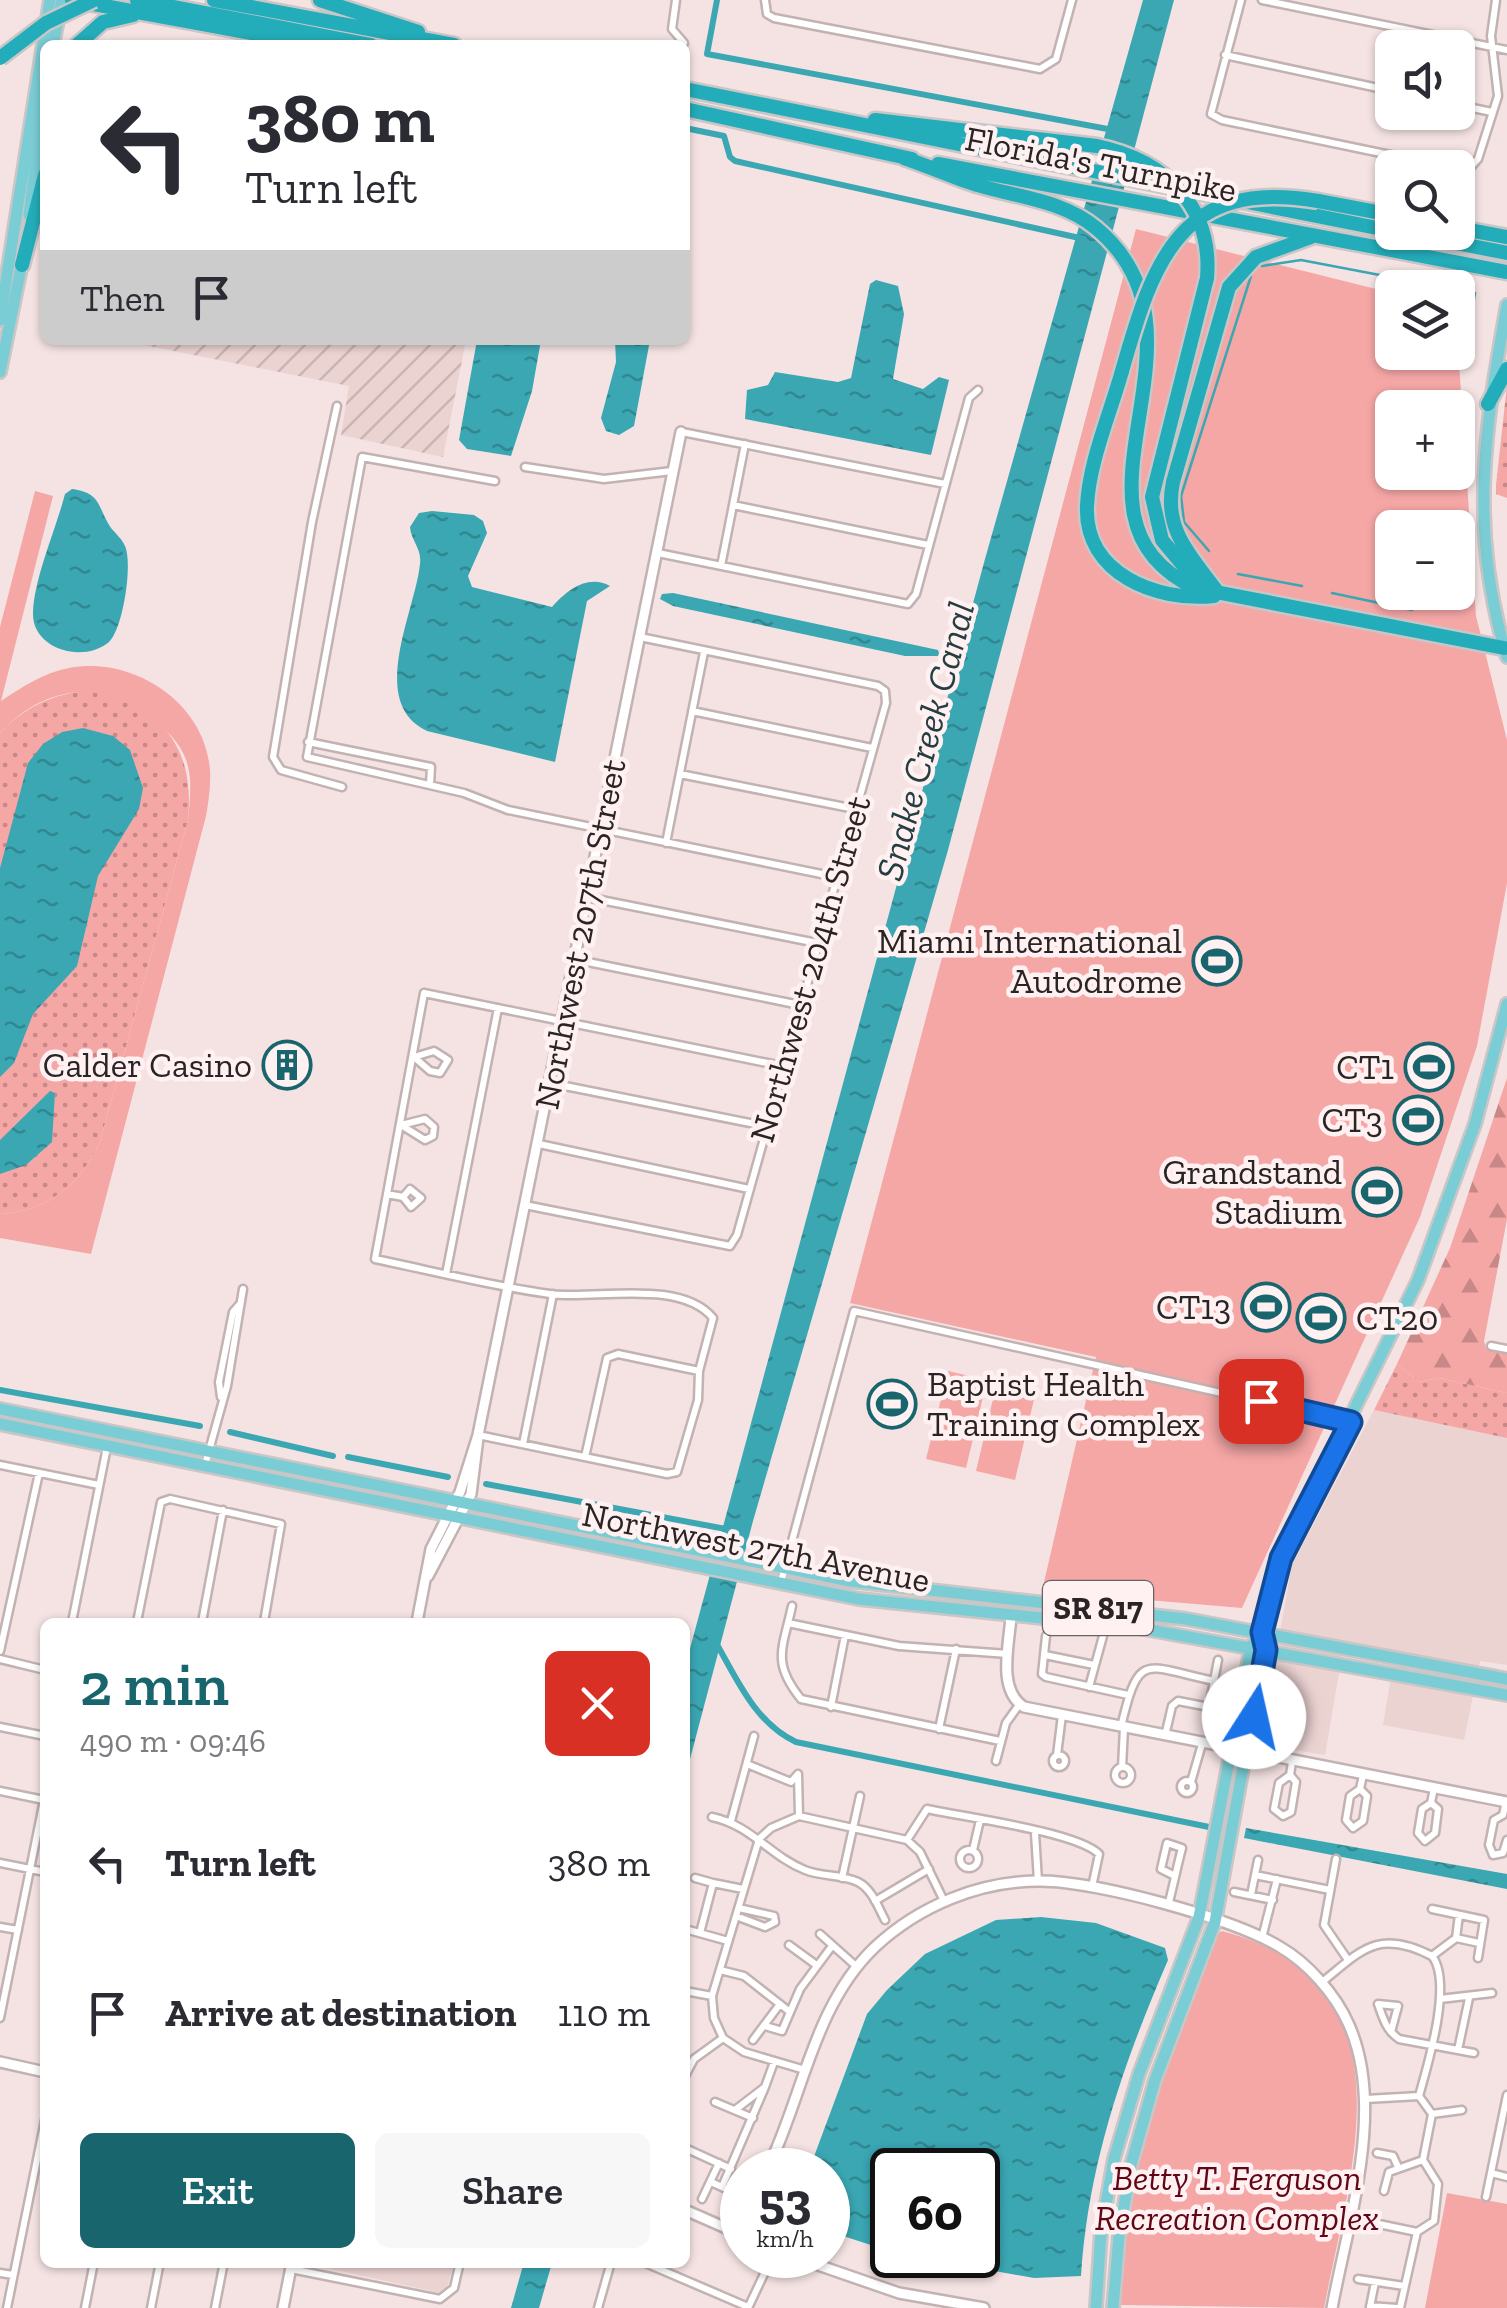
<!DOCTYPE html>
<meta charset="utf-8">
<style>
:root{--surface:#fff;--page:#f7f7f7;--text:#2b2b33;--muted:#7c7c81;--accent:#18656d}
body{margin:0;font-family:"Zilla Slab",serif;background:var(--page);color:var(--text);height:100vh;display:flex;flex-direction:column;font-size:38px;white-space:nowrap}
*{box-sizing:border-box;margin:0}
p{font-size:32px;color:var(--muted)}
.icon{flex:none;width:55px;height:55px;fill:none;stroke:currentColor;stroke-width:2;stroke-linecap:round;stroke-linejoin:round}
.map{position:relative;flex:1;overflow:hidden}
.panel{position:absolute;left:40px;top:1618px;width:650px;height:650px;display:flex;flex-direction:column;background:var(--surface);border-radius:15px;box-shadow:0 2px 8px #0004}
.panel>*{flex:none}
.guide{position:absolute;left:40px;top:40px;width:650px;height:305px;border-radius:15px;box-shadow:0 2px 8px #0004;background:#fff;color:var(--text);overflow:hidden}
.controls{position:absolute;left:1375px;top:30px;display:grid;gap:20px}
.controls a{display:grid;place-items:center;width:100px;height:100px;border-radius:15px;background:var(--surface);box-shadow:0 2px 8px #0004;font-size:50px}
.speed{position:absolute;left:720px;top:2148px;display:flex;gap:20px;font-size:50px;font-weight:700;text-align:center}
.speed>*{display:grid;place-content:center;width:130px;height:130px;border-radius:50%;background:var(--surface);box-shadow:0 2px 8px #0004;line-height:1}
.speed small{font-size:25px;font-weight:400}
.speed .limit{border:5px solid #111;border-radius:15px;background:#fff;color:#111}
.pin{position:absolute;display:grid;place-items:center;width:85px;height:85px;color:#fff;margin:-42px;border-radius:20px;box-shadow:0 5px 15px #0006}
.me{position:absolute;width:110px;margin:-55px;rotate:10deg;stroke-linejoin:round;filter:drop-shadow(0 0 8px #0008)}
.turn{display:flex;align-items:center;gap:35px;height:210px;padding:0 40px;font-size:45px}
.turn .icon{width:130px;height:130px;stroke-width:2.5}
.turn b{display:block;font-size:70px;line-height:85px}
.then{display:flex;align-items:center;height:95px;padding:0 40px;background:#0003;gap:20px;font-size:38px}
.round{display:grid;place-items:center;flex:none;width:105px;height:105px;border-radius:15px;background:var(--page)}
.headline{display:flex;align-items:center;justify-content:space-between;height:170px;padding:0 40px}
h1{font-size:60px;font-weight:600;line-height:75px;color:var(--accent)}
.action{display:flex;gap:20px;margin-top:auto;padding:20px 40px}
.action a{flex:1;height:115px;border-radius:15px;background:var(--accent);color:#fff;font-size:40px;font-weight:600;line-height:115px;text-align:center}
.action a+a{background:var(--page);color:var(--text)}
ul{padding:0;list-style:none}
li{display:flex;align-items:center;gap:30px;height:150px;padding:0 40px}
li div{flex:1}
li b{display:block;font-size:38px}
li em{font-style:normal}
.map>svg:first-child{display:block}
.built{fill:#ebd3d2}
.industrial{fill:url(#industrial-furrows)}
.grass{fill:url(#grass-dots)}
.forest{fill:url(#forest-firs)}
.park{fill:#f5a7a6;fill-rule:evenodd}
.water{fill:url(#water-ripples)}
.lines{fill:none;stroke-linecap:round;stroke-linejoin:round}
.stream{stroke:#3aa7b3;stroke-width:2.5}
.canal{stroke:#3aa7b3;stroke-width:6}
.minor-casing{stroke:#c2b2b2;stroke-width:11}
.tertiary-casing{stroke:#c2b2b2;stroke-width:14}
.primary-casing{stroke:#c8c6c6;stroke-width:16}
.motorway-casing{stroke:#c8c6c6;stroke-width:19}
.minor{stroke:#fff;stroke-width:6}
.tertiary{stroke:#fff;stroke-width:9}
.primary{stroke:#7bcdd5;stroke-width:11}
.motorway{stroke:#23acb9;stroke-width:14}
.motorway-bridge-casing{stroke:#c8c6c6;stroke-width:19;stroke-linecap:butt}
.motorway-bridge{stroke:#23acb9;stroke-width:14}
.route-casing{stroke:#114b97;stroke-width:25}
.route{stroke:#1a73e8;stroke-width:18}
.labels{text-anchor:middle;stroke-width:9;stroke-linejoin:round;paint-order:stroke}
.shield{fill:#fff1f1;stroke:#6a6262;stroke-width:2.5}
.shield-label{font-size:32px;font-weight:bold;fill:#2a2424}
.street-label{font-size:35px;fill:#2a2424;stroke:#fff1f1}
.poi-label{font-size:35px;fill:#2a2424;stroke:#fff1f1;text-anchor:end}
.park-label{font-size:35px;font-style:italic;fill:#620515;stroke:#fff1f1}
.water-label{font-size:38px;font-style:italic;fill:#263e41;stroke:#fff1f1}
</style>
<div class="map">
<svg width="1507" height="2308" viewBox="0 0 1507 2308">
<defs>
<pattern id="industrial-furrows" width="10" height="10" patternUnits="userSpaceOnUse" patternTransform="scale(2.5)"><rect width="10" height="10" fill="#ebd3d2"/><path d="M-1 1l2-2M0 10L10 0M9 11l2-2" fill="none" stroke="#cab5b4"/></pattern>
<pattern id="grass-dots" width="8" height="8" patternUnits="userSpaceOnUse" patternTransform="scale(2.5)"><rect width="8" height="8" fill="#f5a7a6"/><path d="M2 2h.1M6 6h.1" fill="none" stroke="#c78887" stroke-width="1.8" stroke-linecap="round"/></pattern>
<pattern id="forest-firs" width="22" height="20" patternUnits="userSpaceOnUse" patternTransform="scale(2.5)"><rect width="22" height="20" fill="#f5a7a6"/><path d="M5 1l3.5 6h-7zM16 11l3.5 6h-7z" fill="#c78887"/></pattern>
<pattern id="water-ripples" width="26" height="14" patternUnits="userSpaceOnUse" patternTransform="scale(2.5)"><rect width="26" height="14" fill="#3aa7b3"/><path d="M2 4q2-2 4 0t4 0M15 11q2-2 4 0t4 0" fill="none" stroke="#318891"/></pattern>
</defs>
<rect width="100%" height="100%" fill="#f4e3e2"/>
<path class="built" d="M1374,1410l133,27v228l-27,-4 -16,79 -81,-15 12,-72 -51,-9 -19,111 -65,-11 32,-179z
M299,2262h155v1l-6,22 -7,8z"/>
<path class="industrial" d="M119,340h347l-23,117 -102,-22 8,-49z"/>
<path class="grass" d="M1507,385v113l-11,-4v-9z
M99,690c66,20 96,61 89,130l-88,322c-20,43 -52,69 -100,72v-481c29,-30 58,-41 99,-43z
M1397,1364l22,18 20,-4 68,15v45l-133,-28z"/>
<path class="forest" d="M1507,1078v141l-23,122 2,7 21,5v40l-68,-15 -20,4 -22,-18 53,-116z"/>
<path class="park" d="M1136,229l256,64v59h66v-5l18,269 31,124v143l-30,163 -57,171 -178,391 -200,-17 54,-234 -246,-54zM1392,408h66v64h-66zM1392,528h66v64h-66z
M35,491l18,5 -52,205c21,-14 42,-28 68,-33 61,-12 131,31 140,94 3,17 0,37 -3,54l-115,438 -91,-16v-24c48,-3 80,-29 100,-72l88,-322c2,-23 6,-48 -6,-69 -7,-14 -20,-24 -32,-34 -49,-40 -108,-30 -150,16v-106z
M948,1371l39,9 -21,88 -40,-9z
M997,1382l39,9 -21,89 -39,-9z
M1222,1931c195,52 129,236 102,377l-205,-3c4,-85 19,-169 49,-248 15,-41 33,-81 48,-122z
M1447,2193l60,11v104h-82z"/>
<path class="water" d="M1143,0h31l-226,850 -195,671 -68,257v-111l300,-1108z
M876,280l22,6 6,28 -11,65 30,10 16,-12 10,3 -18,75 -186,-36 2,-29 21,-5 7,-13 63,10 13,-4 19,-94z
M477,340h64l-9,51 -21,65 -44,-7 -8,-9z
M615,340h35l-16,86 -15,9 -13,-4 -5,-13 15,-56z
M72,489c30,4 25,18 39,39 5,6 11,11 14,18 8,18 -2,83 -16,96 -26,22 -77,7 -76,-29 1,-35 23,-84 32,-119z
M432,511l42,4 9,6 4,12 -19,43 4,11 80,20c15,-17 36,-33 58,-21l-23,15 -32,161 -128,-31c-60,-28 -12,-119 -7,-167 2,-16 -9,-23 -10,-37l9,-14z
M673,593l265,57 1,3 -1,3h-33l-232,-50 -13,-7 2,-5z
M83,728l30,8 17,14 13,38 -4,21 -41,67 -21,90 -44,48 -19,49 -14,14v-209l28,-105 15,-19 19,-12z
M50,1091l5,2 -3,49 -26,23 -26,9v-34z
M1246,1828l261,46v15l-263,-51z
M1041,1917l55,6 69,25 3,12c-44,102 -80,204 -87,316l-47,2 -128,-23h72v-85h-86v82l-64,-21v-61h-19l58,-156 20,-24 38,-36 71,-34z
M524,2262l28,1 -13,45h-28z"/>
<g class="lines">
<path class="stream" d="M1262,266l39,-6 147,28
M1458,289l17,4 -6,33
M1209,551l-25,-29 -3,-26 70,-220
M1238,574l64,12
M1332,593l80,17"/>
<path class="canal" d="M717,0l-10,54 406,76
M685,128l39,8 6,21 5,4 349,78
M0,1390l200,36
M230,1432l103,24
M348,1457l100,20
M486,1484l240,45
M715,1641c22,38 40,82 81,101l413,85"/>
<g class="minor-casing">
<path id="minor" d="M676,0l-4,29 12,14
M765,0l2,14 7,4 266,51 16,-10 16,-59
M1241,0l-30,114 11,6 231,48
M1262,0l245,50
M1225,55l167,36
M1458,105l34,7
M1458,168l10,2 10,-11 20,-63 -7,-60 5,-36
M337,406l-25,116 -39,235 8,13 61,17
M682,432l263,52
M525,467l79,12 68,-8
M495,481l-133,-24 -55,300 157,36 44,17 328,67
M733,505l195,40
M658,553l250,51 8,-10 53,-196 9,-8
M721,566l24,-122
M692,711l180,37
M308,742l123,25 -1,18
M680,774l175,35
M666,843l38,-191
M586,897l231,46
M573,959l227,46
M434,1051l14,9 -8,13 -10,-2 -16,-14z
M550,1083l215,43
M425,1119l9,8 -1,9 -8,4 -24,-15z
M539,1144l210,45
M387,1194l16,3 8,10 10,-9 -11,-9 -7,8
M525,1205l205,41 7,-11 149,-532 -1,-12 -7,-5 -238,-49
M446,1274l52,-266
M1491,1346l16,3
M221,1397l-2,-15 14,-70 6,-7
M478,1435l189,39 10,-2 21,-72 1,-29 14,-53c-33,-40 -119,-18 -163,-24 -59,-8 -117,-23 -175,-35l49,-266 358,73
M523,1444l30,-150
M585,1457l22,-99 11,-4 81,17
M0,1465l99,20
M205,1465l22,-79 16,-97
M781,1582l73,-271 493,110
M792,1606c-9,42 -21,56 9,93l199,42
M72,1622l35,-175
M137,1622l24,-120 9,-3 111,25 -17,98
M202,1622l21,-112
M788,1623l111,23 109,8
M1046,1636l-4,38 4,3 82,18
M0,1651l39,-178
M1045,1655l49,10
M0,1659l45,11
M1089,1687l14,-51
M831,1707l14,-72
M0,1727l45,9
M1121,1727c18,-77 23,-61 93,-46
M939,1729l17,-80
M1165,1736l7,-30 6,-5 31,6 9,-47
M1053 1761a6 6 0 1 1 12 0a6 6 0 1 1-12 0Z
M1057,1755l5,-40
M996,1761l10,-38 13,-18
M747,1764l44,18 7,-8 1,42
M1122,1767l2,-39
M1115 1775a8 8 0 1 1 16 0a8 8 0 1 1-16 0Z
M1290,1775l6,7 -5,30 -8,4 -9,-7 5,-26 11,-8 2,-13
M1181 1787a6 6 0 1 1 12 0a6 6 0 1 1-12 0Z
M1191,1782l11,-38
M1360,1789l-10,7 -4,24 7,8 10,-7 4,-25 -7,-7 3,-14
M0,1791l44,9
M1506,1801l-3,14 -9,5 -5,25 4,10 10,-2 4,-13
M1431,1803l7,6 -3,24 -10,8 -7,-8 4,-24 9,-6 3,-15
M712,1817c39,8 58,39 93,53 17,7 37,4 53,12 14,7 20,25 27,38
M731,1821l23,-85
M1035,1833l3,48
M907,1840l20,-31c37,8 150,23 172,45l-7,33
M960 1859a9 9 0 1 1 18 0a9 9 0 1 1-18 0Z
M973,1850l7,-30
M1336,1859l-12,66 24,35
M0,1863l45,9
M1255,1875l75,15
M695,1878l18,5
M842,1878l18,-82
M1234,1892l39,8
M1251,1895l7,-35
M875,1901l54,-32
M1168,1906c5,-19 9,-39 14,-58l-15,-5 -6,26 14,7
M1432,1909l52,11 -6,38
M736,1916l29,11 10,-5 -1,-6 -35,-8
M0,1927l18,3
M685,1929l43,12
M700,1933l13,-50 30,6
M820,1934l37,33
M1262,1938l15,-59
M1456,1938l23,5
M789,1945l26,19
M1432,1956l24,-18 3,-23
M720,1970l24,6 46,36
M1321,1983c40,-32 56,-55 111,-27
M685,1991l27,5
M1440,1999l52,-6
M0,2018l45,-223
M765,2026l17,5 18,-42 32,-43
M1391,2032l7,-26 -20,-2c5,14 8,26 21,35l75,14
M723,2038l-9,-20 -2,-22 47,-157 12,-11 28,-12 108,24 13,12 24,49
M723,2038l21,14 61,18
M753,2040l27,-36
M1458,2050l11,-52
M685,2076l9,-17 29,-21
M1366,2099l53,-3
M715,2102l38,16
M735,2110l30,-23 9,-25
M1432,2114l30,-4
M685,2148l46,21
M1377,2153l16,3 5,11
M1491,2173l16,4
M711,2182l26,12
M722,2187l43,-100
M1384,2191l5,-19 34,-12
M1486,2197l21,-102
M702,2199l17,-36
M1350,2218l67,14
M1417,2232l17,-11 4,-37 -15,-24 9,-46 -13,-18c9,-32 34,-114 13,-140
M643,2262l105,45
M291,2269l149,30 14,-11 6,-26
M0,2273l13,2
M1358,2279l46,7
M1370,2306l27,2
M1370,2307l5,-25
M7,2308l38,-188
M85,2308l9,-46
M151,2308l9,-46
M215,2308l9,-46
M598,2308l13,-46
M748,2308l25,-53
M1400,2308l17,-76"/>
</g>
<g class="tertiary-casing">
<path id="tertiary" d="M428,1576l43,-82 7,-56
M1011,1617c-2,28 -14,73 13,90l483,95
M417,1622l14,-73 29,-57 18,-57 203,-1003
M0,2062l45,10
M767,2170c36,-73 46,-164 108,-223 44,-41 104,-66 165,-66 56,0 192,37 240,66 28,16 56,48 69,78 37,84 -1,196 -17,283
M685,2210l57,25
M789,2255l110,38 85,15
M283,2308l9,-46"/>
</g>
<g class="primary-casing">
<path id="primary" d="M53,45l9,-45
M29,215l16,-125
M1507,305c-23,126 -38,227 0,352
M0,320l50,-320
M0,372l23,-114
M0,1409l850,172 336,38 321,60
M0,1424l859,175 280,29 368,67
M1096,2308l5,-76 13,-73 25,-85 60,-157 52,-270 11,-15 27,-91 129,-261 57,-156 32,-120
M1113,2308l6,-72 12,-71 24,-85 60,-158 50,-276"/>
</g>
<g class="motorway-casing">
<path id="motorway" d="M72,0l244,45
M137,0l234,45
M214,0l240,45
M320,0l98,32
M77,45l26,-23 30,-7
M685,89l707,142
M685,109l227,50
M875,120l222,26
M904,158c21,7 42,16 64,24 43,15 92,16 128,46 132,109 -52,288 99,360l309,60
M938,164l569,108
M1318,201l74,14
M1458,228l49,9
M1400,232l107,21
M22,265l23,-90
M1122,371c-12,43 -33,91 -35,135 -3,68 70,96 127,90
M1488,404l19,-35
M1204,580l-17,-10 -25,-30 -10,-43 55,-219
M1216,590c-26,-35 -53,-61 -43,-108l56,-195 27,-30 55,-20"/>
</g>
<use href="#minor" class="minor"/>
<use href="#tertiary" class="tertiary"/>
<use href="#primary" class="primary"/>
<use href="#motorway" class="motorway"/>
<g class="motorway-bridge-casing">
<path id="motorway-bridge" d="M0,58l46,-35 48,-23
M1097,146c67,14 116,59 110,132
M1122,371c31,-109 58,-194 196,-170"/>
</g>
<use href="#motorway-bridge" class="motorway-bridge"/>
</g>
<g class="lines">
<g class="route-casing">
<path id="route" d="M1254,1717l12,-67 -4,-18 19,-74 70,-136 -90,-21"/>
</g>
<use href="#route" class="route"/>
</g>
<defs>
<g id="stadium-ring" transform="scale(2.5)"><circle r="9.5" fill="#fff1f1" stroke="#18656d" stroke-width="1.5"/><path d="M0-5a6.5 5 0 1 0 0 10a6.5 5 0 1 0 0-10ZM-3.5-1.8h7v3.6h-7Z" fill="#18656d"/></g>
<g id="building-ring" transform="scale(2.5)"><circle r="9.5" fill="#fff1f1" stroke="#18656d" stroke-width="1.5"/><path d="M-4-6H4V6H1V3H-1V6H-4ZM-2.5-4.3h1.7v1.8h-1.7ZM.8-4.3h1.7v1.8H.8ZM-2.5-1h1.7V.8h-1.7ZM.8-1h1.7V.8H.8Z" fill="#18656d"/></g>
</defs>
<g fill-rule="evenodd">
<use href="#stadium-ring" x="1217" y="961"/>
<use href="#building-ring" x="287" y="1065"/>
<use href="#stadium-ring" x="1429" y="1067"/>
<use href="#stadium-ring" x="1418" y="1120"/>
<use href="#stadium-ring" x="1377" y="1192"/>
<use href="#stadium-ring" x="1266" y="1307"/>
<use href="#stadium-ring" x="1321" y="1318"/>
<use href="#stadium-ring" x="892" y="1404"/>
</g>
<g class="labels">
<rect class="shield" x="1043" y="1581" width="110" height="54" rx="8"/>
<g class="shield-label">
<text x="1098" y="1619">SR 817</text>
</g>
<g class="street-label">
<text transform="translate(1101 164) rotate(11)" y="12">Florida's Turnpike</text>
<text transform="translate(580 934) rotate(-79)" y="12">Northwest 207th Street</text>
<text transform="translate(810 969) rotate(-74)" y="12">Northwest 204th Street</text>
<text transform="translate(756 1547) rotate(11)" y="12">Northwest 27th Avenue</text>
</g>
<g class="poi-label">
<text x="1182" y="953">Miami International<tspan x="1182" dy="40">Autodrome</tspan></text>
<text x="252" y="1077">Calder Casino</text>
<text x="1394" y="1079">CT1</text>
<text x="1383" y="1132">CT3</text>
<text x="1342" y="1184">Grandstand<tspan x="1342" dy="40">Stadium</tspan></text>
<text x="1231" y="1319">CT13</text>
<text x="1356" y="1330" text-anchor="start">CT20</text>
<text x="927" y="1396" text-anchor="start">Baptist Health<tspan x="927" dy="40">Training Complex</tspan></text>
</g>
<g class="park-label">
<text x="1237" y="2190">Betty T. Ferguson<tspan x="1237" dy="40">Recreation Complex</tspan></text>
</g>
<g class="water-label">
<text transform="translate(925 741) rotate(-75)" y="13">Snake Creek Canal</text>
</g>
</g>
</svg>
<div class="controls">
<a><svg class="icon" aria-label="sound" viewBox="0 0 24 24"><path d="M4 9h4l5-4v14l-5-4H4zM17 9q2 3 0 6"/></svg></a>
<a><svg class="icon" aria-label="search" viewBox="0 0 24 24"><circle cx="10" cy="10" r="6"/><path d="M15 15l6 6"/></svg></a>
<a><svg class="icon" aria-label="layers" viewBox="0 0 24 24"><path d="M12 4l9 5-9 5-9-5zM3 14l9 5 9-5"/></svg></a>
<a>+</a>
<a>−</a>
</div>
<div class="speed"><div>53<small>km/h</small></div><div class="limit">60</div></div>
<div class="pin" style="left:1261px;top:1401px;background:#d93025"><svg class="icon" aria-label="arrive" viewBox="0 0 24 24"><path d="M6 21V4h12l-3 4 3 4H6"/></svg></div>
<svg class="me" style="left:1254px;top:1717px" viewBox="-20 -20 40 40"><circle r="19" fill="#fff"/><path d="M0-13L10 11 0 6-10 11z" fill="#1a73e8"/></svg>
<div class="guide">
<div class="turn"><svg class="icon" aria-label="left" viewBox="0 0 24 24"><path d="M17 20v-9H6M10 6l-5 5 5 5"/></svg><div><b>380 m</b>Turn left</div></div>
<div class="then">Then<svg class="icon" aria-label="arrive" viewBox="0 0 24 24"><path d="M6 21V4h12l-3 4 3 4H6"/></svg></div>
</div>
<section class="panel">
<div class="headline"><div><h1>2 min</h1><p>490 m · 09:46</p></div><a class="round" style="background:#d93025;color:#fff"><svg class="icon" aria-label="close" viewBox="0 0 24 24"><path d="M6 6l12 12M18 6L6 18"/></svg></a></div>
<ul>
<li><svg class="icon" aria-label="left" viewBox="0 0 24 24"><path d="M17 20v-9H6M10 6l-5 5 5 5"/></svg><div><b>Turn left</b></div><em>380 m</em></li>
<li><svg class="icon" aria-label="arrive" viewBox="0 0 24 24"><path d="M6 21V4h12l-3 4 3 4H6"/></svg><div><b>Arrive at destination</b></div><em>110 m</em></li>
</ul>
<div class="action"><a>Exit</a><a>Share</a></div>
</section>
</div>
